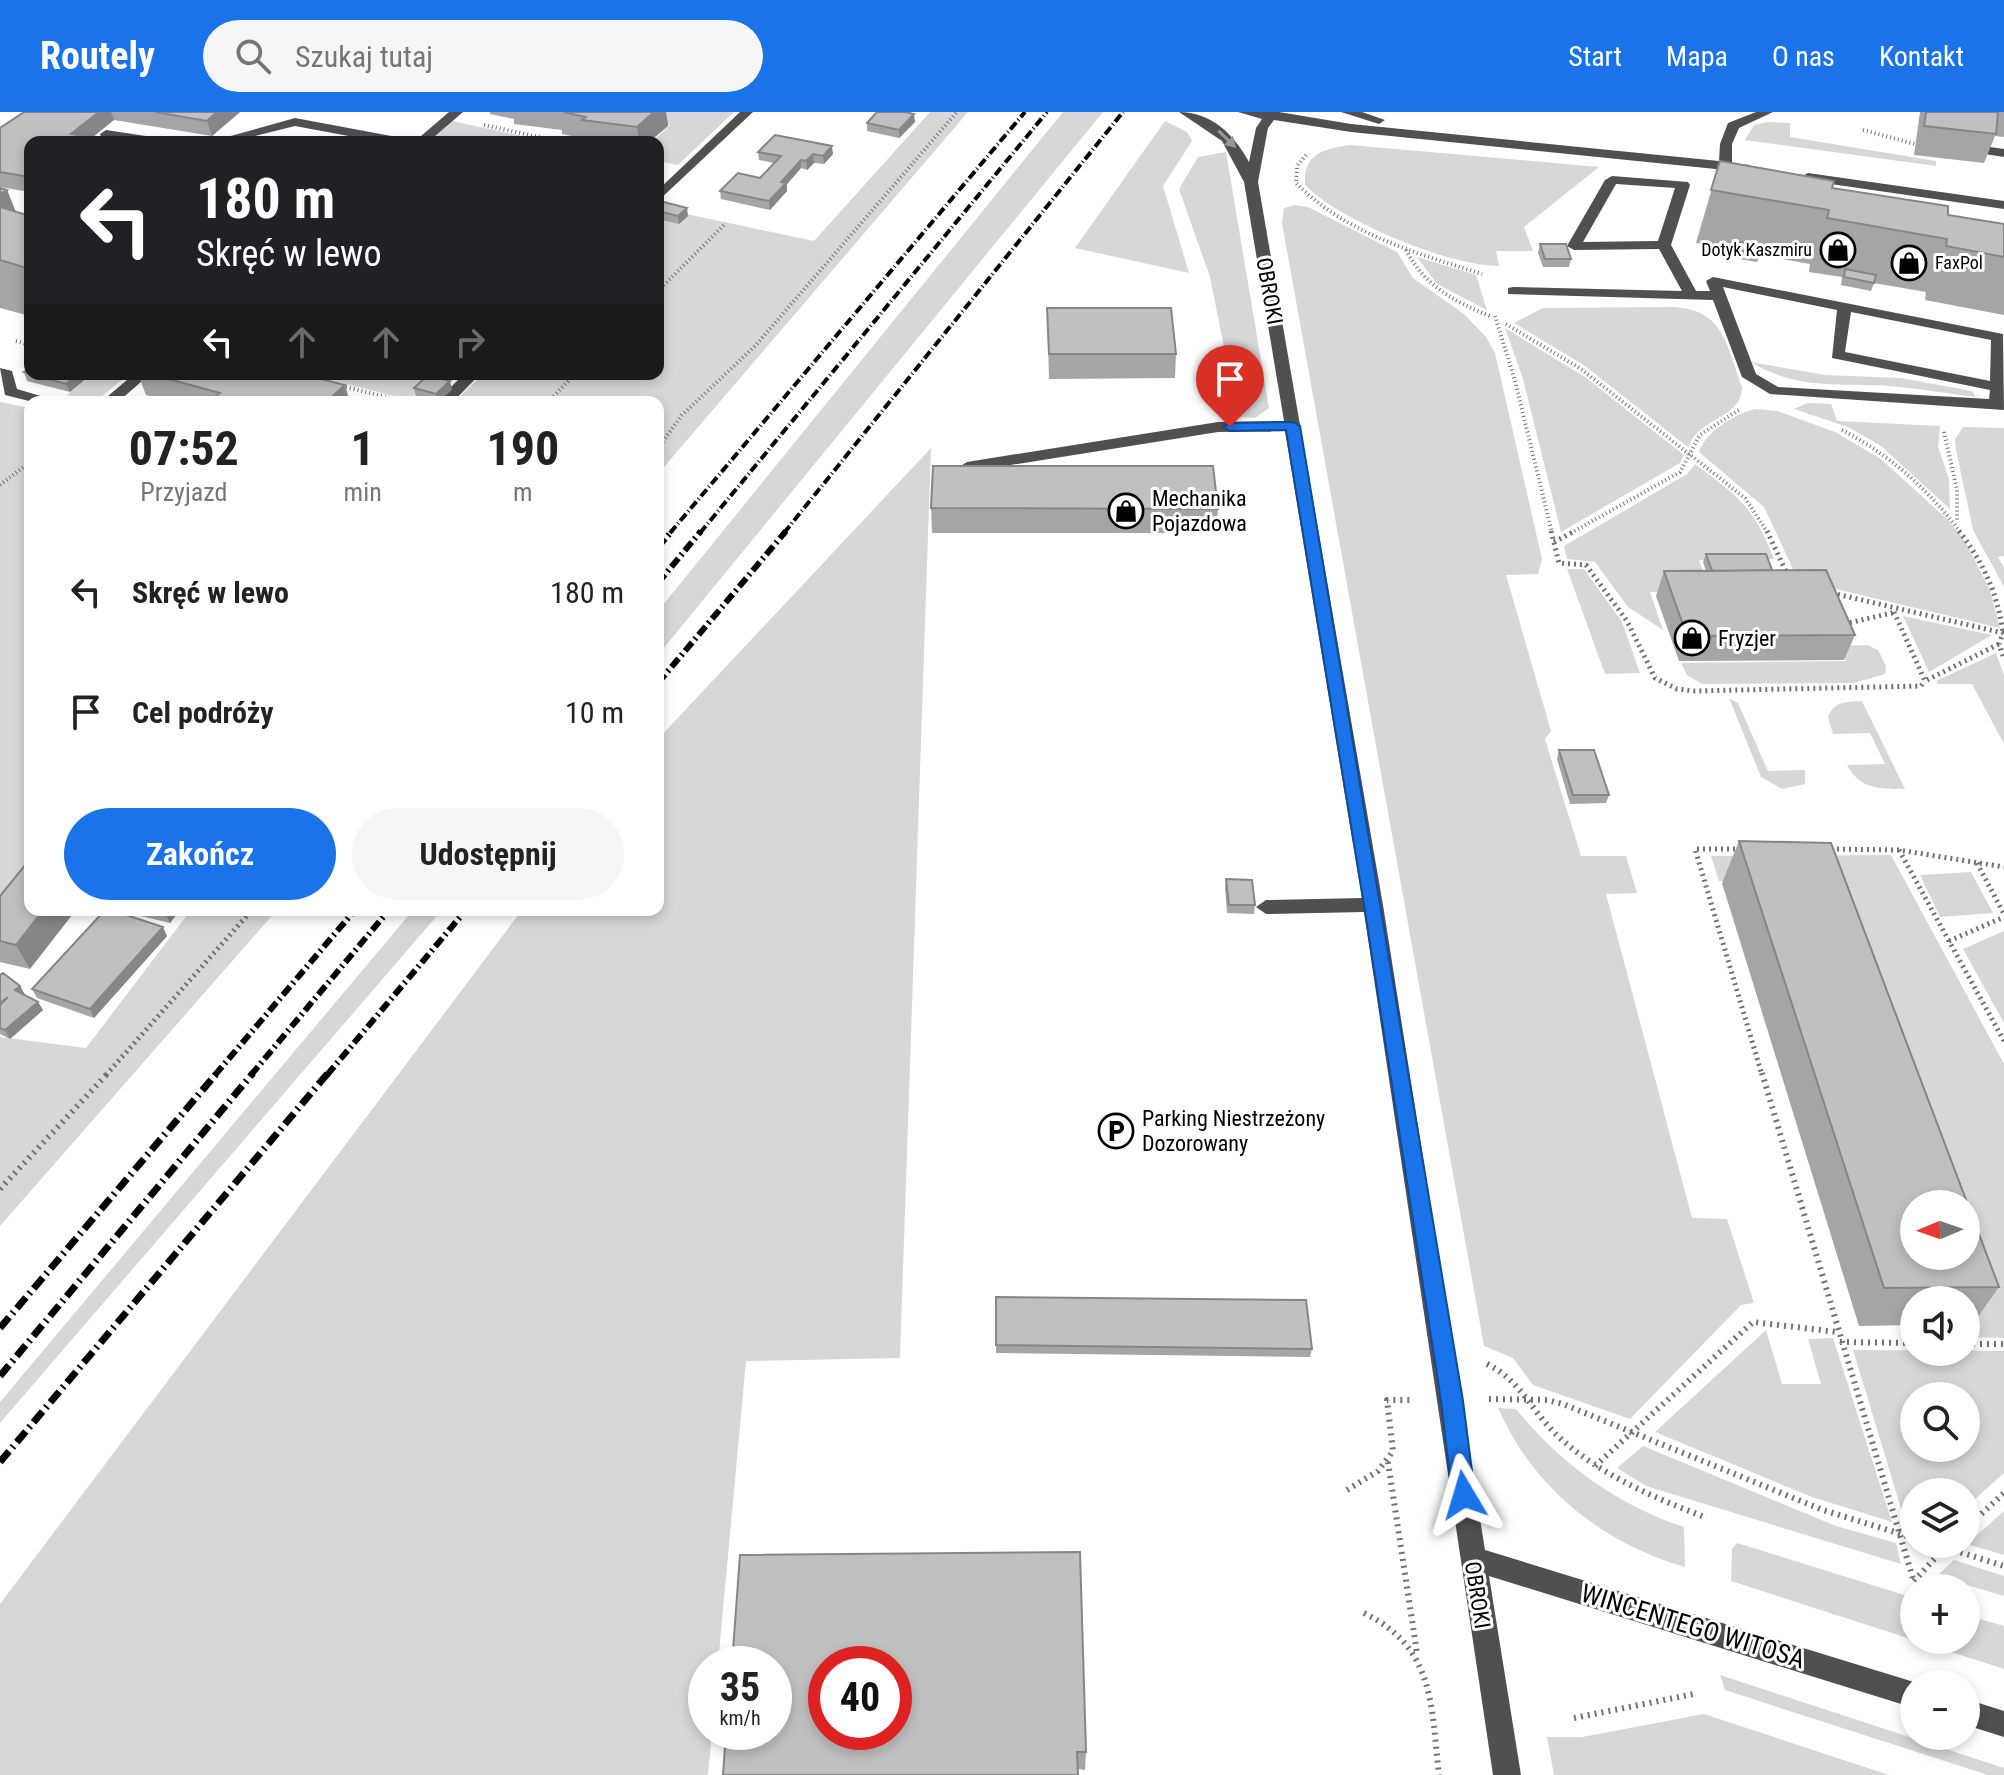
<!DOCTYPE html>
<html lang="pl">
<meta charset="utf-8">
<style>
:root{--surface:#fff;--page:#f6f6f6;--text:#222;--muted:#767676;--accent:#1a73e8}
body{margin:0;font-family:"Roboto Condensed",sans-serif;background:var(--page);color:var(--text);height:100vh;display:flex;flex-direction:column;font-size:30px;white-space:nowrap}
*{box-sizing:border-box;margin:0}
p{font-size:26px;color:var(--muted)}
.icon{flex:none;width:44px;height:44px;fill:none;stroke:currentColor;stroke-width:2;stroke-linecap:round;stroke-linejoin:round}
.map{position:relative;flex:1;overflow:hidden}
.drawer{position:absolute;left:24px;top:284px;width:640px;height:520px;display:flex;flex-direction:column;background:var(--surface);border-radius:16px;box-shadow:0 4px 12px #0003}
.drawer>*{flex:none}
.top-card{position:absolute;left:24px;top:24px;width:640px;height:244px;border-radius:16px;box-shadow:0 4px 12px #0003;background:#202124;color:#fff;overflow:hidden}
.needle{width:52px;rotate:268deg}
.buttons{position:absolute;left:1900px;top:1078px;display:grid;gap:16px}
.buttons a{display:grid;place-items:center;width:80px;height:80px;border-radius:50%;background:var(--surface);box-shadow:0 4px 12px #0003;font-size:40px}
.speed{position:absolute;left:688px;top:1534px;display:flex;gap:16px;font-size:40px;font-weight:700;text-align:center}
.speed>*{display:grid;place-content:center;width:104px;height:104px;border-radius:50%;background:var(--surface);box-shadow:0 4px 12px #0003;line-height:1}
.speed small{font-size:20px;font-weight:400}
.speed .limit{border:12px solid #d22;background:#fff;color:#111}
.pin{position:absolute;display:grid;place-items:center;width:68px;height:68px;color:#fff;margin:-82px -34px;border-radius:50% 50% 50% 0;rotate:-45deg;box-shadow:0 0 8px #0007}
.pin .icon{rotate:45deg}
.me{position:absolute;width:88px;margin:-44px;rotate:353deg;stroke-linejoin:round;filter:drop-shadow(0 0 6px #0008)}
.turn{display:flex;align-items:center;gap:28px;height:168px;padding:0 40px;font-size:36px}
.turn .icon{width:104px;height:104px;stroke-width:2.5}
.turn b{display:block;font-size:56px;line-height:68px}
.lanes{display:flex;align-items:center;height:76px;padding:0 40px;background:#0003;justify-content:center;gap:40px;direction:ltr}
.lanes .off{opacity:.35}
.eta{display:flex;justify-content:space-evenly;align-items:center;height:136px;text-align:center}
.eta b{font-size:48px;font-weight:700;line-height:56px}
.cta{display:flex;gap:16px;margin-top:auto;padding:16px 40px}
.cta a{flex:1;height:92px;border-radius:48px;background:var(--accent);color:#fff;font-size:32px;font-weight:700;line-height:92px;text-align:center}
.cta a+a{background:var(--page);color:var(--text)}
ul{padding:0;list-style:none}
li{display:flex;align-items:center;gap:24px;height:120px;padding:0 40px}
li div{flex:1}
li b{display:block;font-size:30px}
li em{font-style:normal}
header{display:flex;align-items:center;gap:48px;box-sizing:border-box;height:112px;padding:0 40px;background:var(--accent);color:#fff}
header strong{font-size:38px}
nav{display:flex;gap:44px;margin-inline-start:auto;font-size:28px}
.search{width:560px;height:72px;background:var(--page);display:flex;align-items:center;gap:20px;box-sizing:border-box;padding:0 28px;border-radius:44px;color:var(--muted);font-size:30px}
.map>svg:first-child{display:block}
.green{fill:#d7d7d7;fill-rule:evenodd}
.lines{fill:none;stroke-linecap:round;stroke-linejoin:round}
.path-far2{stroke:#727272;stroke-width:4;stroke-dasharray:1 3;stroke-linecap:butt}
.path-far1{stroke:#727272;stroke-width:5;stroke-dasharray:2 4;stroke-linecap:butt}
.path{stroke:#727272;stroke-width:6;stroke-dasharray:2 5;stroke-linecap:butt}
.minor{fill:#505050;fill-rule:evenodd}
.rail-far2{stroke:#000;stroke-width:4;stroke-dasharray:9 3 1 3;stroke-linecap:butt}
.rail-far1{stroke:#000;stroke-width:6;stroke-dasharray:11 4 2 4;stroke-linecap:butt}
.rail{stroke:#000;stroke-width:7;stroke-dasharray:14 5 2 5;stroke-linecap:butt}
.wall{fill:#a5a5a5}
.shaded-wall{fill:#868686}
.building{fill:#c0c0c0;stroke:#868686;stroke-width:2;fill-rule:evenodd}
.oneway{fill:#969696}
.route{fill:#1a73e8;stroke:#114b97;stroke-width:2}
.labels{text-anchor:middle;stroke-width:6;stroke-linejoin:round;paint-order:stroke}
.far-poi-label{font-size:18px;fill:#000;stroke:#fff;text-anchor:end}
.street-label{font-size:22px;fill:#000;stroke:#fff}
.poi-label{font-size:22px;fill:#000;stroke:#fff;text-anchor:start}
.near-street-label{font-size:26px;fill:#000;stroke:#fff}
</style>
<header>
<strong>Routely</strong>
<div class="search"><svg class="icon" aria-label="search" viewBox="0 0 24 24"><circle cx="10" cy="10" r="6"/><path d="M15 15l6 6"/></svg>Szukaj tutaj</div>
<nav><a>Start</a><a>Mapa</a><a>O nas</a><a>Kontakt</a></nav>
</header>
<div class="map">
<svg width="2004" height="1663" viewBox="0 0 2004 1663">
<rect width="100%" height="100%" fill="#fff"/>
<path class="green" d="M608,0h126l-56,53 -20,-4v-19h-6l18,-17z
M930,0h38l-310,362v-72h-204l29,-28h175v-166l156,33z
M1063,0h40l-445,543v-44z
M452,9l98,21h-124z
M1165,9l22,11 5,9 -29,45 26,87 -114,-25z
M1768,10l22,1v14l146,24v5l-191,-26 9,-15z
M1350,33l249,22 -75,60 9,24h-37l3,15c-50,0 -159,-45 -194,-81 -2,-31 18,-36 45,-40z
M1226,40l43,256 -14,10 -17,-1 -28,-140 -31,-88 19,-32z
M1295,93l13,2 89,45 16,26 51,36 22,23 9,16 47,206 -4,15 -32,1 45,156 -6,8 36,117h45l11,37 -31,1 86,324 35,1 27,84 -13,2 -111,114 -97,-34 -20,-27 -29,-12 -202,-1123 2,-15z
M1417,145l59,18 11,35 -50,-26z
M1672,195c52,2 54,37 70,80 0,33 -47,31 -53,61l-104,-82 -71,-43 29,-15z
M1505,216l80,49 99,78 -4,8 -119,69 -38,-153z
M1751,250l74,13 76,3 71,13 4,6c-28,-3 -58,-9 -87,-11 -50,-3 -93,4 -138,-24z
M93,262h36l-34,28 -28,-7z
M308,262h129l-27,26z
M0,290l30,6v458l-30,36z
M1808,291l23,1 6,17 103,5 -2,21 11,32 1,30 -69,-63 -33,-19 -54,-18z
M1756,297l21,2 58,21 46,27 68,62 17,22 24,47 10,38 -202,-48 -34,-73 -65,-55c5,-19 38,-40 57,-43z
M1963,315l41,1v128l-6,1 6,11v19l-31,-57 -17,-80 -1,-11z
M931,336l-31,910 -154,3 -28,303h-12v68h6l-4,43h-708v-171l522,-694h136v-171z
M1695,352c44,33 58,42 79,95l-75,1 12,33 -61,-1 13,38 -35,-23 -33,-45 -28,-3 -3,-13 123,-72z
M1567,457h17l38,53 18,51 -35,1z
M1903,504l89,19 -63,37z
M1867,533l11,5 8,16 -1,8 -31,9 -152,1 -15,-9 -6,-12 165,-2 -6,-15z
M1996,541l8,22v69l-32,-60h-34l-2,-3z
M1729,586l9,5 30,68 37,-1v14l-23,5 -21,-12z
M1862,589l43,88c-26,0 -45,0 -58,-24l38,-1 -15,-31 -37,1 -5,-17c6,-16 19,-15 34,-16z
M1891,743l113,209v274l-38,-1v-10h8l-8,-22v-101l-152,-321 -95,-2 -8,-25z
M1971,760l22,41 -53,4 -20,-42z
M191,798h86l-277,316v-189l86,11z
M413,798h29l-442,513v-21z
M2004,819v92l-41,-74z
M1766,1218l16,54h39l-13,-45 25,-1 59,184 -80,-25 -157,-65z
M1853,1238l151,1v122l-38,34v-15h-52v37l-8,-4zM1914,1284h52v52h-52z
M1498,1296l18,1c45,55 101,96 168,118l1,40c-83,-24 -152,-79 -187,-159z
M1643,1334l193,80 60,17 5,21 -255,-78 -29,-18z
M2004,1399v44l-37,-11z
M1737,1431l177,55v42h52v-25l38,11v43l-273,-88 1,-32z
M1954,1448l50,16v20l-67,-20z
M1720,1563l284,93v7h-16l-263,-85z
M1704,1602l185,61h-335l-7,-38h35z"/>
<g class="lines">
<path class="path-far2" d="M484,13l77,17
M1863,18l52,14
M1306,43l-9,11 -1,17c50,51 120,70 186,91
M1406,138c18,35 48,52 84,66
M658,179l68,-68
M1495,204l20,65 37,152
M1506,212l75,45 164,129 23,35
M16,229l14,4
M342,274l65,16
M548,290l27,-28
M1842,318c48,25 86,59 119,103
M1944,320l13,58v32
M658,336l24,-33 74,-70 201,-233
M0,373l30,-23
M1571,421l109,-61 20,-37 40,-26"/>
<path class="path-far1" d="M1551,419l8,32 27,2 41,56 28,57 22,11 18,2 226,-5 4,-5
M1767,419l21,45
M1959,419c24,31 39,63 44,102
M1554,430l21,-11
M1832,481l171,40 -4,11 5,15
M1894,500l31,69 74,-37
M1844,512l52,-12
M1741,737h-46l67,226
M1831,737l68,1 105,17
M1899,738l105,191
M1977,751l27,51
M1949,829l55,-24
M106,963l146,-165"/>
<path class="path" d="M1762,961l152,509
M0,1077l108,-116
M1840,1230l74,1
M1966,1232h38
M1487,1252c34,16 46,50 73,74 42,38 95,60 147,80
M1489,1287l59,1 15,4 260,106 91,28
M1388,1350l29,191
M1595,1354l158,-144 84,10
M1347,1378l31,-19 15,-20 -6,-51h24
M1966,1416l38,-35
M1934,1432l70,22
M1914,1469l34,-37
M1364,1501c71,35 67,92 75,162
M1574,1606l120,-24"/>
<path class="minor" d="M449,0h14l-35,30h-14z
M740,0h13l-95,89v-11z
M1179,0c32,0 55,22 70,50l7,-34 6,-9 -24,-7h41l72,12 368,37 1,-17 8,-21 28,-11h17l-34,16 -7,16v19l18,2v6l-5,1 -394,-40 -77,-12 -6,8 -10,54 125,723 102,645 429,132 6,2h-6v24l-425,-132 32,199h-28l-129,-863 -98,2 -10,-7 10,-7 96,-2 -77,-467 -67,1 -251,40 -8,-5 8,-5 251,-40 66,-1 -40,-239 -22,-41z
M1341,0h21l23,8 -6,4z
M295,6l107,20 6,4h-27l-86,-16 -64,16h-22z
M106,18l53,8 6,4h-32l-32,-5 -1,-3z
M1990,35l14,2v8l-19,-3v-6z
M1808,61l196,28v8l-201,-29 -2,-3z
M1612,64l76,6 2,3 -19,60 25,46h14l-4,-10 7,-4 290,57 1,76 -234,-16 -28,-17 -29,-77 -205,-6v-6l5,-1 169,4 -23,-42 -85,1 -7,-4 38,-66zM1616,72l59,4 -17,53 -75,1zM1723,175l114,23 -5,48 158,32 -1,9 -211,-12 -22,-13zM1851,200l140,28 -1,41 -145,-29z
M0,256l12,3 5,18 44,13h-28l-28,-7z
M134,262h16l-32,28h-17z
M464,262h16l-27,28h-17z
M1966,1587l38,12v26l-38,-12z"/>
<path class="rail-far2" d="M670,421l355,-421
M700,421l347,-421
M784,421l339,-421"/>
<path class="rail-far1" d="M658,435l14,-16
M658,471l43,-52
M658,571l128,-152
M215,963l140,-165
M251,963l138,-165
M327,963l139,-165"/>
<path class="rail" d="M0,1216l217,-255
M0,1264l253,-303
M0,1350l328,-389"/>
</g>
<path class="wall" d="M24,0h216l-28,24 -98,-16 -84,22v50l-30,-5v-59z
M490,0h176l2,14 -19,16h-64v-3l-23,-5v-4l-48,-6v-5l-24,-5z
M1920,0h84v25l-9,-1 -11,27 -70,-8z
M915,10l-16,16 -32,-7v-8z
M758,40l75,2 -9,10 -10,-1 -7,7 -6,-2 -14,16v7l-17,19 -49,-11 -1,-8 40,-13 14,-15 -15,-3z
M1720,49l228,54 56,9v91l-79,-15 1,-8 -52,-9 -3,8 -30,-6 1,-8 -33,-5 1,-8 -50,-9 -3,7 -29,-5 2,-8 -34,-6z
M0,76l7,2 9,22 14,4v100l-30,-8z
M658,91l30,13 -9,8 -21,-5z
M1540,132l31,15 -2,8h-26l-5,-14z
M1047,196l129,46 -1,24 -126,1z
M24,260l68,2 -22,18 -43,-11z
M138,262h175v3l37,25h-177l-27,-7z
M414,276l38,1 -13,13h-3l-20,-5z
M931,396l287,1 -2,24h-284z
M1706,442l66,16 83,65 -11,25 -165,1 -23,-65 8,-25h42l-3,-9z
M1559,638l50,45 -3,8 -36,1 -13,-45z
M1739,729l260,446 -27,38h-6v-25h-52v25l-55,1 -137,-443z
M1226,767l29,26 -1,9 -27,-1 -2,-25z
M0,784l30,73 -30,-7z
M127,798h53l-10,13 -42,-10z
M167,824l-73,82 -57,-20 -5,-9z
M0,863l20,11 5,9 13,7 5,8 -33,29 -10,-5z
M996,1185l316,52 -2,8 -314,-4z
M740,1443l346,197 -1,18 -7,-1z"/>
<path class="shaded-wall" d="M99,0h12l3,8 -27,22 -16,-8z
M217,0h23l-28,24 -5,-15z
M654,0h12l2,14 -19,16h-10l-2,-15z
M914,2l1,8 -16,16v-8z
M832,34l1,8 -9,10 -1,-8z
M813,42l1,9 -7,7 -1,-9z
M801,48v8l-14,16v7l-17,19 -1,-9 12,-19z
M7,78l21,53 -28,-6v-43z
M687,96l1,8 -9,8 -1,-8z
M78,262h14l-22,18 -4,-8z
M450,269l2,8 -14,13 -2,-8z
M345,273l5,17h-24z
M43,798h33l-46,59 -14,-24z
M169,798h11l-10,13 -4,-8z
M163,815l4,9 -73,82 -4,-9z
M20,874l5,9 -10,-5z
M38,890l5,8 -33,29 -5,-9z"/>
<path class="building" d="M24,0h75l-28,22 49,8h-90v35l-30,-5v-44z
M155,0h62l-10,9z
M563,0h91l-17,15 -55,-7 4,-3z
M877,0h28l9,2 -15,16 -32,-7z
M1926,0h72l-2,22 -72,-8z
M775,23l57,11 -9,10 -10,-2 -7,7 -5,-1 -20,22 5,1 -17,18 -49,-10 18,-18 22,5 21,-22 -23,-4z
M1720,49l114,20 -2,7 116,18v9l56,9v33l-58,-11 1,-7 -120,-21 2,-8 -118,-20z
M0,76l7,2 -7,4z
M660,89l27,7 -9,8 -20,-5v-8z
M0,95l30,9v53l-30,-9z
M1733,129l28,5 -1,8 -29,-5z
M1540,132h26l5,15h-26z
M1845,157l31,6 -2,8 -30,-6z
M1047,196h124l5,46h-127z
M30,256v6h48l-12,10 -42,-12z
M150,262h161l-2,2 36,9 -19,17h-97l-15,-4 6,-5z
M428,263l22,6 -14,13 -22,-6z
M933,354h280l5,43 -287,-1z
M1706,442h60l6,16 -60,1z
M1826,458l29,65 -168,1 -23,-65z
M1559,638h35l15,45h-36z
M1739,729l92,2 168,444 -115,1zM1914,1092h52v52h-52z
M30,747v51h13l-27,35 -16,-4v-45z
M1226,767l26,1 3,25h-26z
M105,798h6l52,17 -73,82 -58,-20z
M146,798h23l-3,5z
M3,861l17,13 -5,4 23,12 -33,28 -5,-2v-23l8,-8 -8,6v-28z
M996,1185l310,3 6,49 -316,-4z
M1080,1440l6,200h-9l1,23h-355l3,-43h48v-68h-42l8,-109zM826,1552h68v68h-68z"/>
<defs><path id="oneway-solid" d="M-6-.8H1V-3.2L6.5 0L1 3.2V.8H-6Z" transform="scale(2)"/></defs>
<use class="oneway" href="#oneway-solid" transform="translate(1227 27) rotate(44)"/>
<path class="route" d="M1293,310l7,4 163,975 12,94 -3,8 -8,3 -8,-3 -4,-8 -11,-94 -77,-496 -78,-475 -56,1 -7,-4 7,-4z"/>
<defs>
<g id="shop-ring" transform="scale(1.8)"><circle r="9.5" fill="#fff" stroke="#000" stroke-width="1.5"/><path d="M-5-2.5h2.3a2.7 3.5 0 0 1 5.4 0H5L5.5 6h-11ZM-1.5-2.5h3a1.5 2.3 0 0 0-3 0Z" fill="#000"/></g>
<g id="parking-ring" transform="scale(1.8)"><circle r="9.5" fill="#fff" stroke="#000" stroke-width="1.5"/><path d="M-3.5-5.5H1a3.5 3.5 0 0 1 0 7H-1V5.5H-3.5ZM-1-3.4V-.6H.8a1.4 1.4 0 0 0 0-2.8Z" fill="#000"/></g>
</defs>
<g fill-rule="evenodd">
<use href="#shop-ring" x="1838" y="138"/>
<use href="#shop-ring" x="1909" y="151"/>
<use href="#shop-ring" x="1126" y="399"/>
<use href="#shop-ring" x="1692" y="526"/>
<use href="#parking-ring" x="1116" y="1019"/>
</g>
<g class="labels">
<g class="far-poi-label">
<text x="1812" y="144">Dotyk Kaszmiru</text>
<text x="1935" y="157" text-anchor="start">FaxPol</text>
</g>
<g class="street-label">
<text transform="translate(1270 179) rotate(80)" y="8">OBROKI</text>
<text transform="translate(1478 1483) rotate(81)" y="8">OBROKI</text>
</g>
<g class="poi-label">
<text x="1152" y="394">Mechanika<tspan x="1152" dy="25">Pojazdowa</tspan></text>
<text x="1718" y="534">Fryzjer</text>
<text x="1142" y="1014">Parking Niestrzeżony<tspan x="1142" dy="25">Dozorowany</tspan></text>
</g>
<g class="near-street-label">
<text transform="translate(1693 1514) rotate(17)" y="9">WINCENTEGO WITOSA</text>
</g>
</g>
</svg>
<div class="buttons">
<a><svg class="needle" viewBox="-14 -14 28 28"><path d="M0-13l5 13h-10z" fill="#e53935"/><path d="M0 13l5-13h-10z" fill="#767676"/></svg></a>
<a><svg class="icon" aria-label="sound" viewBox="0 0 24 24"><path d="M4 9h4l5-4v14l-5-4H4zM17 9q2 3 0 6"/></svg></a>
<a><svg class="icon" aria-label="search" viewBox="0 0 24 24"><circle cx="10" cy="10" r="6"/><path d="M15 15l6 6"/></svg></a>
<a><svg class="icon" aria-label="layers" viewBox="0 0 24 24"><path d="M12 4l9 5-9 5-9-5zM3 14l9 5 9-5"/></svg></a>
<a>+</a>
<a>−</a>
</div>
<div class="speed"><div>35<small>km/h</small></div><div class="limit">40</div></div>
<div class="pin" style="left:1230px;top:315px;background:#d93025"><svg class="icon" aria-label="arrive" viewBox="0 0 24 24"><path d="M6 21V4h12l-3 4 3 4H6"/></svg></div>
<svg class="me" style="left:1464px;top:1383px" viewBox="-20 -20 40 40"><path d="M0-17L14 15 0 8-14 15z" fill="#1a73e8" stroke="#fff" stroke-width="4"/></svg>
<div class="top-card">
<div class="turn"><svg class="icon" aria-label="left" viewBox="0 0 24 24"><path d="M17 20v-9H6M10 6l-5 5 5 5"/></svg><div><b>180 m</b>Skręć w lewo</div></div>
<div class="lanes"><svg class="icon" aria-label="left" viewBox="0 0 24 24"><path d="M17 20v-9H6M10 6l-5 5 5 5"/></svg><svg class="icon off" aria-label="ahead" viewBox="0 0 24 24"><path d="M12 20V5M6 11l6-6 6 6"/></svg><svg class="icon off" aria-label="ahead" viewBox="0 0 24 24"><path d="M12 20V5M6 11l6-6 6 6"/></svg><svg class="icon off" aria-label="right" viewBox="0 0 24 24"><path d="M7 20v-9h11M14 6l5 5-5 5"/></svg></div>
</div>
<section class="drawer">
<div class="eta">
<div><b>07:52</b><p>Przyjazd</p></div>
<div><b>1</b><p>min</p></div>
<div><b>190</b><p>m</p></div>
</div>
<ul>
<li><svg class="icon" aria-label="left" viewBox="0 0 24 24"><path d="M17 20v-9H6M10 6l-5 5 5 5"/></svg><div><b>Skręć w lewo</b></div><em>180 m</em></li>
<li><svg class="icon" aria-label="arrive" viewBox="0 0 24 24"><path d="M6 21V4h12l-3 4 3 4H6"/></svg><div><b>Cel podróży</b></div><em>10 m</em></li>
</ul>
<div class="cta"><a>Zakończ</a><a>Udostępnij</a></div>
</section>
</div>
